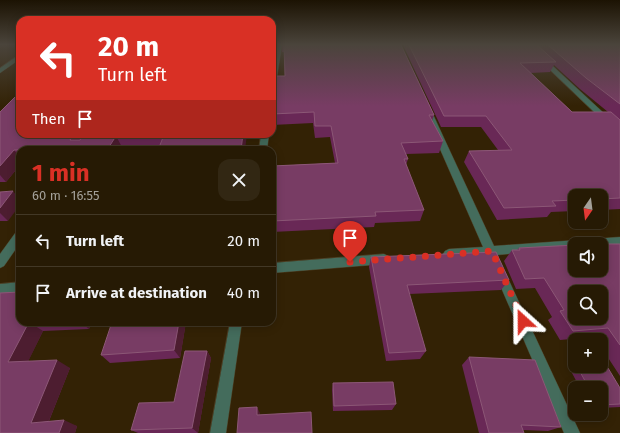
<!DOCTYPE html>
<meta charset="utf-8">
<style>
:root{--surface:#261a04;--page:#322713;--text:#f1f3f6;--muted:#a4a19a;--line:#423826;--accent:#d93025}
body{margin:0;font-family:"Fira Sans",sans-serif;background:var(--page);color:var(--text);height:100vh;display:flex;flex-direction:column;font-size:15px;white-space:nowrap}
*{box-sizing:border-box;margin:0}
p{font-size:13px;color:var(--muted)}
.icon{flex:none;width:22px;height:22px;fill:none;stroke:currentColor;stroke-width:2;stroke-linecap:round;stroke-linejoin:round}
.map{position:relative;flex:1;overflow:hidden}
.side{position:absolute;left:16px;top:146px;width:260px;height:180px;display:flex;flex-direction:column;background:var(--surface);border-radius:12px;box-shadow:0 2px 10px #0003,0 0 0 1px var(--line)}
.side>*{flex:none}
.guide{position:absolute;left:16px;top:16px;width:260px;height:122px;border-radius:12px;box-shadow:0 2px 10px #0003,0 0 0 1px var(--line);background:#d93025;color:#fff;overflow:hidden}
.needle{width:26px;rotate:194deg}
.controls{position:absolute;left:568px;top:189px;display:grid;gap:8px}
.controls a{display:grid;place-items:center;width:40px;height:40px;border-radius:8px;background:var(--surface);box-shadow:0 2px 10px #0003,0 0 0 1px var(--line);font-size:20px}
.pin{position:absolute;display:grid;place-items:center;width:34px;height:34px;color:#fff;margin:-41px -17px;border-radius:50% 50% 50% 0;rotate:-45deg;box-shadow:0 0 4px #0007}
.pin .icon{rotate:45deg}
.me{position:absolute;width:44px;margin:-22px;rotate:336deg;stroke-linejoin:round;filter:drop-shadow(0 0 3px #0008)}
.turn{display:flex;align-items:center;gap:14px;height:84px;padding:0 16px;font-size:18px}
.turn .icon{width:52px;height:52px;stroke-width:2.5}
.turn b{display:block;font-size:28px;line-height:34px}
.then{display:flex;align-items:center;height:38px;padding:0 16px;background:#0003;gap:8px;font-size:15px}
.round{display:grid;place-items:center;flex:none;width:42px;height:42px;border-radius:12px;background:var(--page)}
.overview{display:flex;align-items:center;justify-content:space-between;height:68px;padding:0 16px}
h1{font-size:24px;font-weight:700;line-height:30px;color:var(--accent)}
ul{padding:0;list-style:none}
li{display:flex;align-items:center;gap:12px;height:52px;padding:0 16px;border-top:1px solid var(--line)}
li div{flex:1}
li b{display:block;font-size:15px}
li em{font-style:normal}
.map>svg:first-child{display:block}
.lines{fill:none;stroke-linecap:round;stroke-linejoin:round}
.minor-casing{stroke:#4e3e23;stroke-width:1}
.minor{fill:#446c5c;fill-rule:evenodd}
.wall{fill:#692856;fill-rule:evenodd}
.shaded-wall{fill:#4d1d30}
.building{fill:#783c64;stroke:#8c5776;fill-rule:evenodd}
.route{stroke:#d93025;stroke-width:7;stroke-dasharray:0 12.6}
</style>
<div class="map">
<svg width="620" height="433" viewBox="0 0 620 433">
<rect width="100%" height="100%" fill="#332205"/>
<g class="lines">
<g class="minor-casing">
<path id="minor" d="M276,45h6l-7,44 -3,2v-21z
M524,45h6l90,83v6h-3z
M20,54v5l-20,14v-5z
M423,106l7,2 64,138 126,-9v8l-19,2v-3h-26v4l-78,7 83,178h-16l-77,-178 -38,4 -4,-2 -2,-3 2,-3 4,-2 34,-2 -61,-139z
M261,134h8l-2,16h-8z
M20,231v12l-16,23 -4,2v-14l16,-22z
M384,254l4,2 2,3 -2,3 -4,2 -112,9v-10z
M20,282v10l-20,2v-10z
M230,322h12l-16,111h-16z"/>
</g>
<use href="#minor" class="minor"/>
</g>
<path class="wall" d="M272,45h3l-2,8h-1z
M282,45h119l33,70 -2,6 11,20 -4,12 -33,1 2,5 -2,6 18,45 -4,11 -45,2 -1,4 -102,5v-66l63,-3 -5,-26 -15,1 -2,-15 -41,2v-44l13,-5 -1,-24h-2z
M403,45h217v164l-19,1v-14h-26v15l-24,1 -4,5 -50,3 -33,-58 5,-11 29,-1 -17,-23h-40zM554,65l26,24 28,23h-36l-42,-39 20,-1z
M0,112l20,22h227l-88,12 -37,1 -2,3h-100v15l-14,17h-6z
M0,192l8,29h-8z
M620,244v132l-19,-29v-7h-5l-2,-3 -34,3 -12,-20 4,-3 -17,-29 -19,1 -12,-28 8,-11h5l2,-2z
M371,257l138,23 -8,10 -92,4 17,57 -6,8 -34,2 -17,-94z
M20,322h72l-3,7 -46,2 -15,30 42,7 -21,53 28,5 -2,7h-75z
M186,322l-6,36 -70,5 -9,-8z
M207,351l4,7 -13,75h-60l-7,-3 43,-28z
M469,357l92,70 -13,4 -25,-1 1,3h-45l-17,-68z
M579,370l41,18v19l-19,1v-20h-21l-8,-15z
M333,383l63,21 -4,6 -59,1 -1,-21z"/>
<path class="shaded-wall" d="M273,45h2l-2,8z
M74,134h13l-9,16 -8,-10z
M243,134h4l-2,16h-4z
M116,136l6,11 -2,3h-13z
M14,150l6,7v8l-14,17 -6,-7v-9z
M13,191l7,9v5l-12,16 -8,-8v-5z
M29,322l14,9 -19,39 -16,-8z
M80,322h12l-3,7z
M179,322h7l-6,36 -6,-8z
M207,351l4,7 -13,75 -6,-5z
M57,360l13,8 -24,60 -15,-5z
M257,407l3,6v8l-3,-6z
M64,420l13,6 -2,7h-16z"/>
<path class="building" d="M284,45h117l33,70h-5l14,26 -42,2 7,16h-4l20,51 -49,2 1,4 -104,5v-55l66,-3 -7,-37h-16l-1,-14 -42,2v-33l3,-1 1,-4h9z
M409,45h128l19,17 -36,1 52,49h39l9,8v78l-19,1v-3h-26v4l-23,1 4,5 -52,2 -35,-57 43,-1 -26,-34h-42z
M548,45h72v59l-34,-26z
M20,92v42h54l-4,6h10l4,-6h159l-2,16h-83l6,-15 -48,1 -9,14h-34l1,-2 -60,2 -14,16v-54z
M13,191l-13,17v-16z
M601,244h19v101l-12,-17 -35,3 -13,-20 4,-1 -20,-32 -19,1 -13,-29h8l-1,-2 56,-3v25h26zM575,292h26v26h-26z
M496,252l13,28 -102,5 19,66 -37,2 -18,-96z
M20,292v30h13h-4l-21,40 49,-2 -26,63 33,-3 -5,13h-59v-140z
M112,322h67l-5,28 -73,5z
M185,351h22l-15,77 -61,2 8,-27 35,-1z
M469,357l66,3 26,67 -40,-2 3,8h-35z
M608,368l12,20v16l-19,1v-17h-12l-10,-18z
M393,382l3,22 -62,2 -1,-23z
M257,407v8l54,-3 1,21h-75l2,-25z"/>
<linearGradient id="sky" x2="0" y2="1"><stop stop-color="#1c1303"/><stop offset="0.42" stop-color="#4a443b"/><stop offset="1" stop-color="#4a443b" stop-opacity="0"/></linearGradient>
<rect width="620" height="106" fill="url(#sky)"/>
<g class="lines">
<path class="route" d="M350,262l142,-11 31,70"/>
</g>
</svg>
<div class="controls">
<a><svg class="needle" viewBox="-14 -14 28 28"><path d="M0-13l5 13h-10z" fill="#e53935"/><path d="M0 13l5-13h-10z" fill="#a4a19a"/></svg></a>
<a><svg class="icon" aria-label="sound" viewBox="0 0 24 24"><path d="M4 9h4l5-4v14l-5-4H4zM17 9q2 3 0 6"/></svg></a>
<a><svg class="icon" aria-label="search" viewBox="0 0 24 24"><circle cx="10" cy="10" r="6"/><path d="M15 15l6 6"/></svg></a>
<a>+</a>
<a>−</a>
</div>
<div class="pin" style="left:350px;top:262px;background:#d93025"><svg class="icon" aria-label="arrive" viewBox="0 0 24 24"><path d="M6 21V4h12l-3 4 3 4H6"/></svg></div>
<svg class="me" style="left:523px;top:321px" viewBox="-20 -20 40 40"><path d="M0-17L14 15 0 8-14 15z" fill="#d93025" stroke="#fff" stroke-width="4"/></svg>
<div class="guide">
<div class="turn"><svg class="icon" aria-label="left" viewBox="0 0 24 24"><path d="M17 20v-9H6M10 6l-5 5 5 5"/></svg><div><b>20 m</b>Turn left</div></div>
<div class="then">Then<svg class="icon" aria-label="arrive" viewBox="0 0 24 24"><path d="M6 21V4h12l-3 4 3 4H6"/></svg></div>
</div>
<section class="side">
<div class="overview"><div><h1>1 min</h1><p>60 m · 16:55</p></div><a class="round"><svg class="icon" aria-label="close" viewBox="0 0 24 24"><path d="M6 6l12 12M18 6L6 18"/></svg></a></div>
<ul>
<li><svg class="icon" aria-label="left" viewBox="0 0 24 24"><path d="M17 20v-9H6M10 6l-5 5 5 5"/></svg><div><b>Turn left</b></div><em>20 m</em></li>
<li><svg class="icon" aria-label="arrive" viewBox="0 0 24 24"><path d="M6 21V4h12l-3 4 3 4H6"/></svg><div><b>Arrive at destination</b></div><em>40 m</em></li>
</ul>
</section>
</div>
